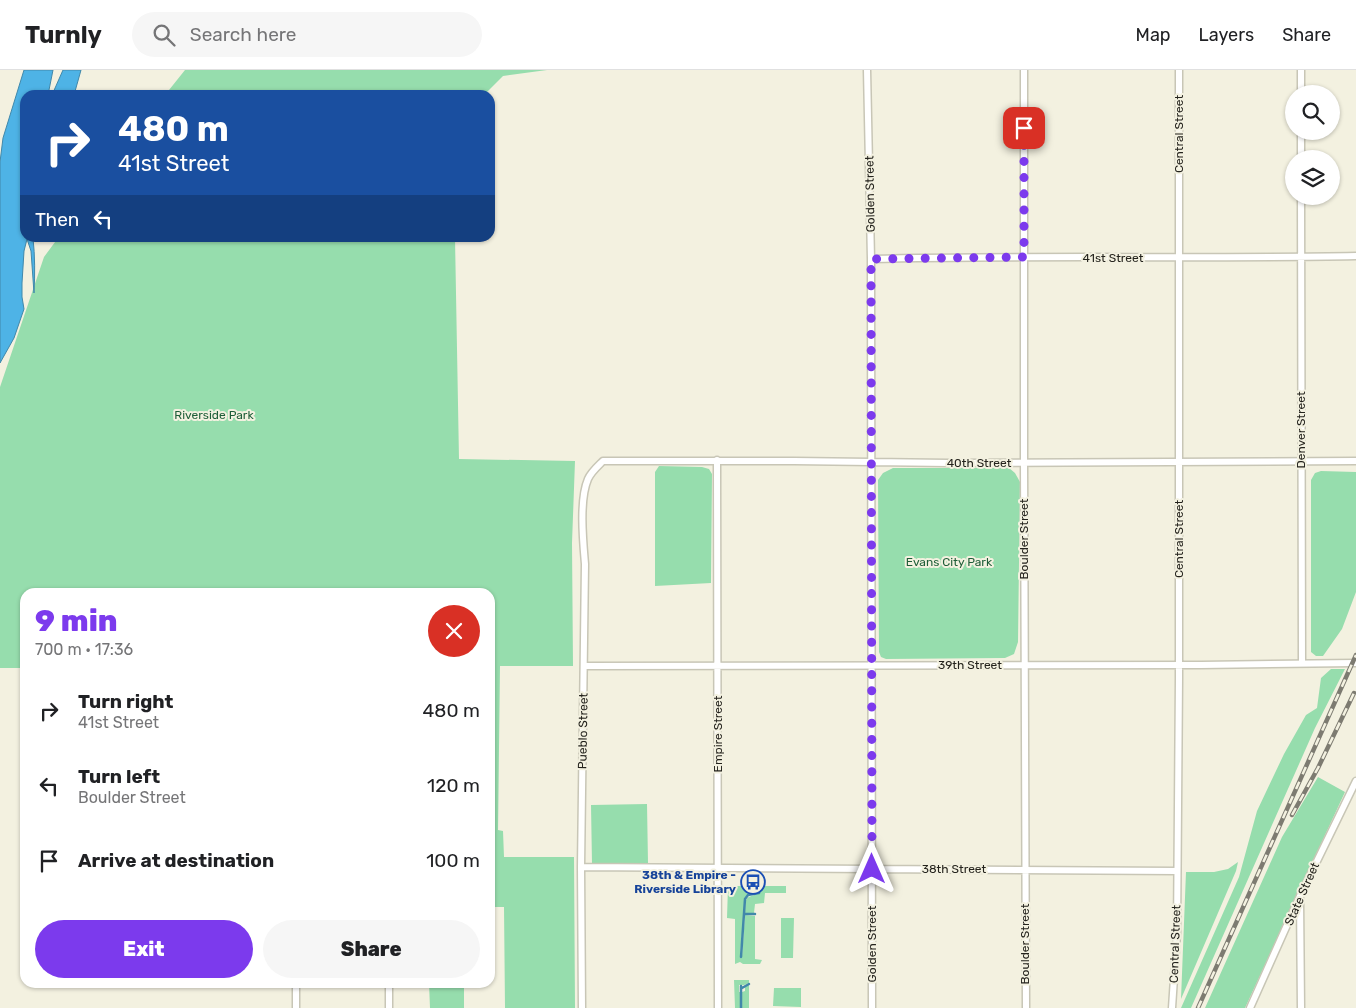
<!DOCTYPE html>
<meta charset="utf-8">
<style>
:root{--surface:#fff;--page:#f6f6f6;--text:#202124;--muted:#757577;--line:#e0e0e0;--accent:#7c3aed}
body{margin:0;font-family:Rubik,sans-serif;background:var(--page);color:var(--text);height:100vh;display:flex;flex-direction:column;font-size:19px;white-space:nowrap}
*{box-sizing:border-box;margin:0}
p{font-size:16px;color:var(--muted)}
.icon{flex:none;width:28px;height:28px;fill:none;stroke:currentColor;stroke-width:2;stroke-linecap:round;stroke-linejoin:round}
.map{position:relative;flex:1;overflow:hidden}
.side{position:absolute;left:20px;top:518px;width:475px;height:400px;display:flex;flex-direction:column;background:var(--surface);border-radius:15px;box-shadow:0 1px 4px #0004}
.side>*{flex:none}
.guide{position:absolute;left:20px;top:20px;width:475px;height:152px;border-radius:15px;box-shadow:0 1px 4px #0004;background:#1a4fa0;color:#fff;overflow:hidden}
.buttons{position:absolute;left:1285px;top:15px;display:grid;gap:10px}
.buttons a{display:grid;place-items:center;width:55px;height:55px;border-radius:50%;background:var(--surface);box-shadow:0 1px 4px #0004;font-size:25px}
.pin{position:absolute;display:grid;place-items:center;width:42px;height:42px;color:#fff;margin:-21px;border-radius:10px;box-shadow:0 2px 8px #0006}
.me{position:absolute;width:55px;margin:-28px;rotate:0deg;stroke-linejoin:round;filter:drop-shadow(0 0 4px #0008)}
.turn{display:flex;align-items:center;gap:18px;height:105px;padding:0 15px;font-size:22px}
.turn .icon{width:65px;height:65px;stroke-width:2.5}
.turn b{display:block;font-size:35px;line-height:42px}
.then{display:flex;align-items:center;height:48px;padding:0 15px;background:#0003;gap:10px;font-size:19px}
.round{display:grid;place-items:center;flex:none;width:52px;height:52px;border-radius:26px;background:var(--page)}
.headline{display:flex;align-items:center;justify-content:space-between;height:85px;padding:0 15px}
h1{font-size:30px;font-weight:800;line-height:38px;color:var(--accent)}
.cta{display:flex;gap:10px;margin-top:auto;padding:10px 15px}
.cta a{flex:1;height:58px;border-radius:30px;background:var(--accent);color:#fff;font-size:20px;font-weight:800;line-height:58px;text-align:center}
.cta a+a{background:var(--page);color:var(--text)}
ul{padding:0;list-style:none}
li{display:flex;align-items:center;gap:15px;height:75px;padding:0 15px}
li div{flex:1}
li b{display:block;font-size:19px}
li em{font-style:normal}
header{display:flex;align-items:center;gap:30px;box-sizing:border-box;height:70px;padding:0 25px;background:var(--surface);border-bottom:1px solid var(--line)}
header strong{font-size:24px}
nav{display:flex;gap:28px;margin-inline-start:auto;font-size:18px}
.search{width:350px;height:45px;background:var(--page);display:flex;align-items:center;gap:12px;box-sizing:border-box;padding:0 18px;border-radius:28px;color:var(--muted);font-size:19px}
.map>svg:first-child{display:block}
.green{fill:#96ddad}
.water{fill:#4eb3e6;stroke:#4188aa}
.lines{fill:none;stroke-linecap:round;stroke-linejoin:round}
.stream{stroke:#4188aa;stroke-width:2.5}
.minor-casing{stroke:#c8c6b6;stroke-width:9}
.minor{stroke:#fff;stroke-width:6}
.rail-casing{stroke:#7d7b71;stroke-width:4.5}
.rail{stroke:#f3f1e0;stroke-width:2.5;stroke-dasharray:8;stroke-linecap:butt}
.route{stroke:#7c3aed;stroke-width:9;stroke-dasharray:0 16.2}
.labels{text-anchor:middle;stroke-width:4;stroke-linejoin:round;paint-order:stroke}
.street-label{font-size:12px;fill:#24231d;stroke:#f3f1e0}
.park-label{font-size:12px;fill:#1e5e38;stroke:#f3f1e0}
.transit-label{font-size:12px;font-weight:bold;fill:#164399;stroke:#f3f1e0;text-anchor:end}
</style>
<header>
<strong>Turnly</strong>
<div class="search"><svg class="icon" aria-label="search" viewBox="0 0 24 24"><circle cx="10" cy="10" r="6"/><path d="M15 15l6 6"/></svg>Search here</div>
<nav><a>Map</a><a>Layers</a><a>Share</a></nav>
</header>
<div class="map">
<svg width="1356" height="938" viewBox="0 0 1356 938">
<rect width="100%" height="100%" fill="#f3f1e0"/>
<path class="green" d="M185,0h362l-44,6 -19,19h-319z
M58,168h397l4,221 116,2 -3,82 1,123h-73l-2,164 5,1 1,26h70l1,151h-70l-1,-101h-14v-315h-465v76h-25v-281l44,-130z
M659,396l43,1 7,2 3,5 -1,109 -56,3v-114z
M893,398h116l6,5 5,9 -2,160 -4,12 -9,4 -119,1 -5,-2 -2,-5 -1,-172 5,-7z
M1321,401l35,1v120l-14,37 -19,27h-7l-5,-4v-172l4,-7z
M1331,599h14l-30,59 -124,280h-10l58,-131 18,-66 27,-57 22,-39 11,-7 4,-30z
M1318,707l27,15 -100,216h-40l77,-171z
M647,734l1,59 -56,1 -1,-59z
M1238,792l-2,9 -55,128 5,-127h28l14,-3z
M728,816h58v7h-21l-1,10 -9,1 -1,9h-9c1,-19 0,-14 15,-20 -7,-1 -13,0 -15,7l-5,56 1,2 1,-2 3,-41 10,1v43l7,1 -2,4h-17l-3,-2 -5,2v-45l-8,-1z
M781,848h13l-1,40h-12z
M734,910h15v3l-5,2h-5v7h2l-1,16h-5z
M429,913h35v25h-34z
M749,915v23h-7v-16l3,-1v-4z
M774,918h27v19l-28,-1z"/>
<path class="water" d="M24,0h29l-5,25h-23v57l-4,13 4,9v64h8c2,18 2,36 1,55l-3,-42 -4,-12 -3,12 -2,32v14l2,12 -10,29 -14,25v-201l3,-24z
M63,0h18l-7,25h-22z"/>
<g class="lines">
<path class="stream" d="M745,844h10
M741,887l4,-58 3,-4 11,-2
M742,918l7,-4
M741,938v-22"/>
<g class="minor-casing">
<path id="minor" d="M867,0l4,189 1,749
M1024,0v393l2,545
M1301,24v-24
M1301,89v-28
M1301,126l1,467
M871,189c162,-4 323,0 485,-3
M717,390l1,548
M584,596l617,-1 155,-2
M581,797l596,4
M1300,829l1,109
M296,938v-26
M389,938v-26
M582,938l-1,-141 4,-303c-2,-23 -6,-64 3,-85 3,-7 10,-13 15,-18h191l155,2 407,-2
M1172,938l5,-75 2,-255v-608
M1250,938l50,-112 56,-115"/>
</g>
<use href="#minor" class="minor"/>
<g class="rail-casing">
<path id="rail" d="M1292,745l26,-47 36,-75
M1198,938l158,-353"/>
</g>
<use href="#rail" class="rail"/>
</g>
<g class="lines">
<path class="route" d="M872,799l-1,-610 153,-2v-129"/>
</g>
<defs>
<g id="bus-ring" transform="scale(1.25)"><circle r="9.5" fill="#f3f1e0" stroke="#1a4fb4" stroke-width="1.5"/><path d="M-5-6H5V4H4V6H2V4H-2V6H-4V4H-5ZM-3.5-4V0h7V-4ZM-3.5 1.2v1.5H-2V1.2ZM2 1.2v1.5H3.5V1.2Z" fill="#1a4fb4"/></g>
</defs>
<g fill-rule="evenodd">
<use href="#bus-ring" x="753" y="812"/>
</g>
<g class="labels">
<g class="street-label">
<text transform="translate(1179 64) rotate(-90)" y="4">Central Street</text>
<text transform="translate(870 124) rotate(-91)" y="4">Golden Street</text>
<text x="1113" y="192">41st Street</text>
<text transform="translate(1301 360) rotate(-90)" y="4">Denver Street</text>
<text x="979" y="397">40th Street</text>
<text transform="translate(1024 469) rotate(-90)" y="4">Boulder Street</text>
<text transform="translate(1179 469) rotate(-90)" y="4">Central Street</text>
<text x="970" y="599">39th Street</text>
<text transform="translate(583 661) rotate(-89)" y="4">Pueblo Street</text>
<text transform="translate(718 664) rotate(-90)" y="4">Empire Street</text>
<text x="954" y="803">38th Street</text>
<text transform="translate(1302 824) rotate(-66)" y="4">State Street</text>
<text transform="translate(872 874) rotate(-90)" y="4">Golden Street</text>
<text transform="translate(1025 874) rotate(-90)" y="4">Boulder Street</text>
<text transform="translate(1175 874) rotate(-88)" y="4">Central Street</text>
</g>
<g class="park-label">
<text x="214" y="349">Riverside Park</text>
<text x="949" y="496">Evans City Park</text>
</g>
<g class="transit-label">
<text x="736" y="809">38th &amp; Empire -<tspan x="736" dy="14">Riverside Library</tspan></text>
</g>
</g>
</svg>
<div class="buttons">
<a><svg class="icon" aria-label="search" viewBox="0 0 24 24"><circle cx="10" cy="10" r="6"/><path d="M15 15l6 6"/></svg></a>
<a><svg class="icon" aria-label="layers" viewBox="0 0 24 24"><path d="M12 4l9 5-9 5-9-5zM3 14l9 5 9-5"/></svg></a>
</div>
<div class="pin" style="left:1024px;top:58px;background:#d93025"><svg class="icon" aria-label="arrive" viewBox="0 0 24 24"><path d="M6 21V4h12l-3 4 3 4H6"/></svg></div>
<svg class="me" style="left:872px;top:799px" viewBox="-20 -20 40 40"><path d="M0-17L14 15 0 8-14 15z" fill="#7c3aed" stroke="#fff" stroke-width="4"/></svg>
<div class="guide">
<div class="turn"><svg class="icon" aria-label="right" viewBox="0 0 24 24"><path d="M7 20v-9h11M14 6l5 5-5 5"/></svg><div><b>480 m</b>41st Street</div></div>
<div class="then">Then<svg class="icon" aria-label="left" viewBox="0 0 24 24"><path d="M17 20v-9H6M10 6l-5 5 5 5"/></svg></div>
</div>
<section class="side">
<div class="headline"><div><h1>9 min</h1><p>700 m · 17:36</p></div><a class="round" style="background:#d93025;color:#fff"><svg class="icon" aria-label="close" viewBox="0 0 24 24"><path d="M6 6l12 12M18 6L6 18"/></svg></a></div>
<ul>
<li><svg class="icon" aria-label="right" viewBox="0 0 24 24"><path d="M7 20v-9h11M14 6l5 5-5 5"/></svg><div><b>Turn right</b><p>41st Street</p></div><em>480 m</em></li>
<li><svg class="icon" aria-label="left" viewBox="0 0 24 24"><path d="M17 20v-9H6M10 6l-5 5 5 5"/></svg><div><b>Turn left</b><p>Boulder Street</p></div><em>120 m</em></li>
<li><svg class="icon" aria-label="arrive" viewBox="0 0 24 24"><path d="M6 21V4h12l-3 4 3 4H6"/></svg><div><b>Arrive at destination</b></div><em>100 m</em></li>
</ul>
<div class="cta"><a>Exit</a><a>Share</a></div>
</section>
</div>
